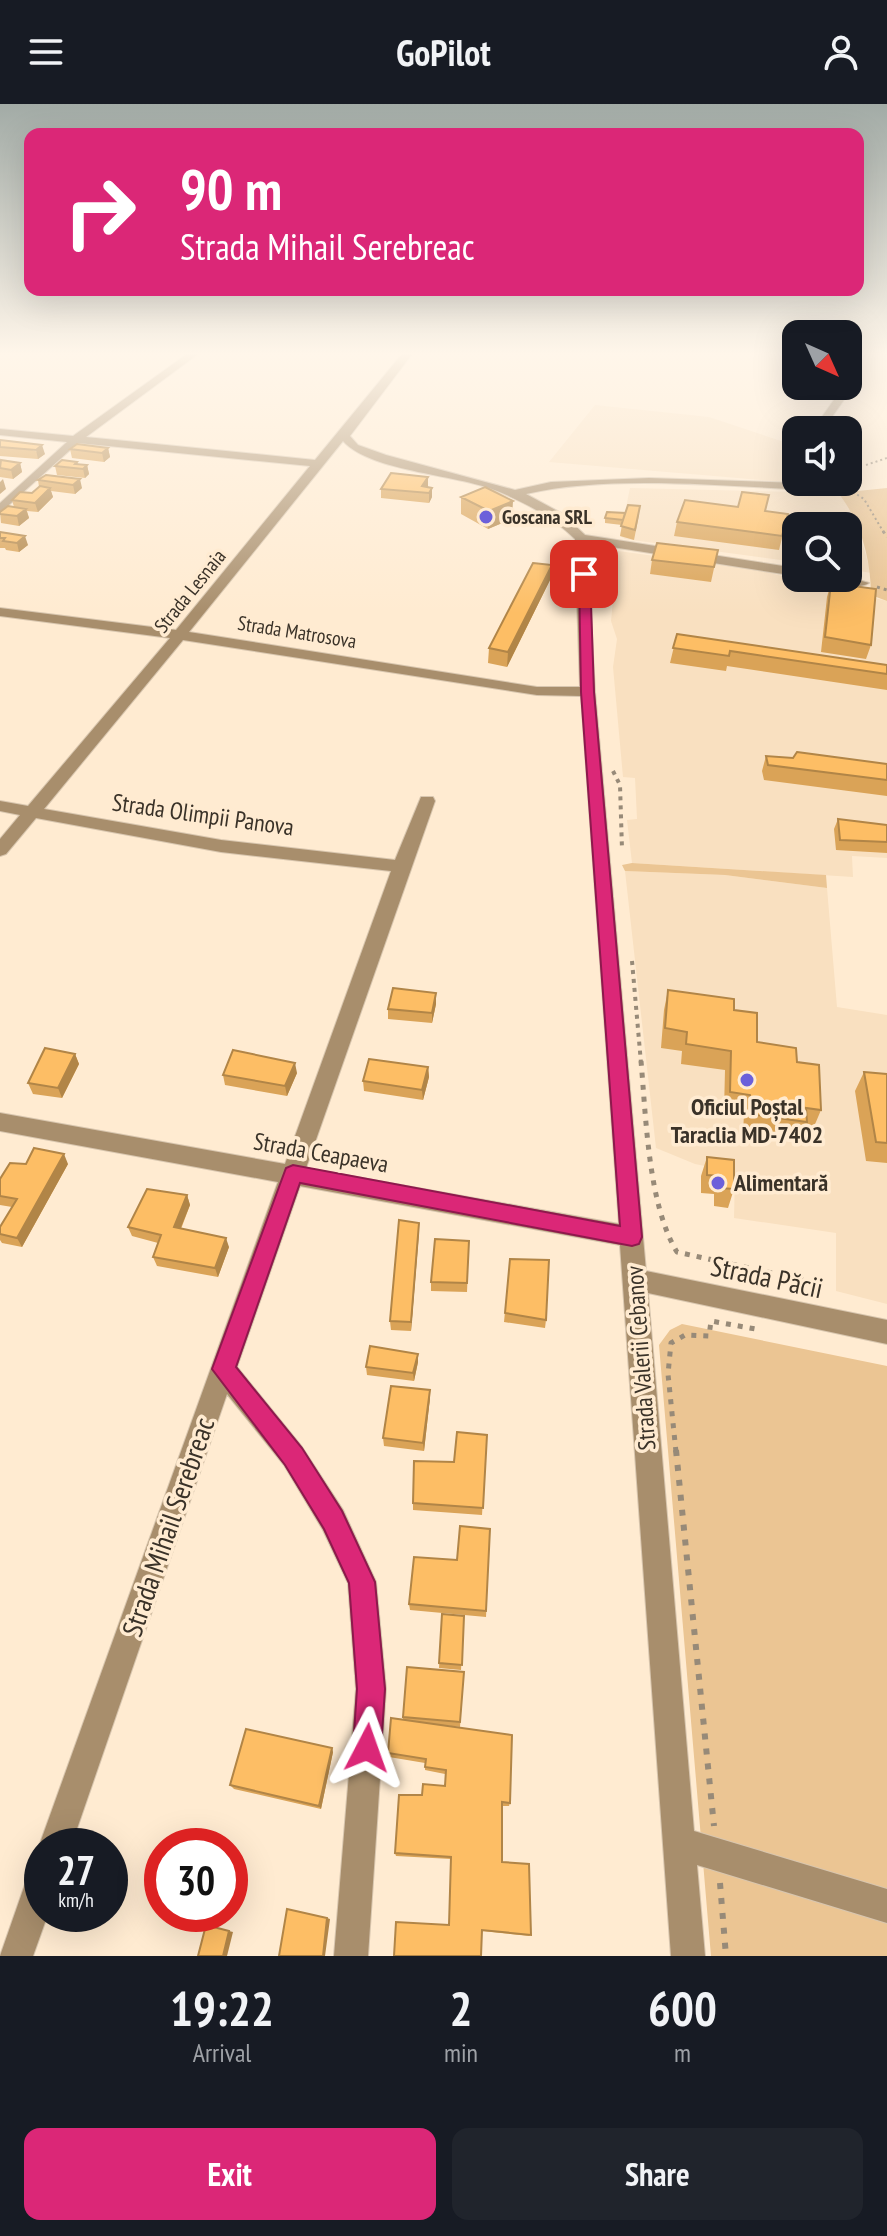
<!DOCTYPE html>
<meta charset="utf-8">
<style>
:root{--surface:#171b24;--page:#20242c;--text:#f1f3f6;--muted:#9ea1a6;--accent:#db2777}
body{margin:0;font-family:"PT Sans Narrow",sans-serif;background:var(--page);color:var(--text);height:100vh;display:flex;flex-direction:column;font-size:30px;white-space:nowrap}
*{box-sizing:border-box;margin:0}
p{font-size:26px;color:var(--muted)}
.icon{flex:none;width:44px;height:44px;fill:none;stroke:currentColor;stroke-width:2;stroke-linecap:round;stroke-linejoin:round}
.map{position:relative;height:1852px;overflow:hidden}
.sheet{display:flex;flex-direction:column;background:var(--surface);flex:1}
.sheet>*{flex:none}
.top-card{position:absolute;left:24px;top:24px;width:840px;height:168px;border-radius:16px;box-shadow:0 8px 32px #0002;background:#db2777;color:#fff;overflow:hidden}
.needle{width:52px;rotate:135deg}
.fabs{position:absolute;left:782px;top:216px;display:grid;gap:16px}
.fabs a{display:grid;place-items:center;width:80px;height:80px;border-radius:16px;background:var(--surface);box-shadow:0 8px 32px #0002;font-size:40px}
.speed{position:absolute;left:24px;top:1724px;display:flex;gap:16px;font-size:40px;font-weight:700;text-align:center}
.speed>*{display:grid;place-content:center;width:104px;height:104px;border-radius:50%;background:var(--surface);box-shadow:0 8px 32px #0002;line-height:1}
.speed small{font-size:20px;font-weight:400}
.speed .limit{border:12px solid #d22;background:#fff;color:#111}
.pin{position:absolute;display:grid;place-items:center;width:68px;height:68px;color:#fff;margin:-34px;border-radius:16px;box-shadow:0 4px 12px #0006}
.me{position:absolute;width:88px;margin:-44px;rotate:4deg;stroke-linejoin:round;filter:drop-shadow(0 0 6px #0008)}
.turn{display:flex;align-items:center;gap:28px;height:168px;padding:0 24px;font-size:36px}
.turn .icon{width:104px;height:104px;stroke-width:2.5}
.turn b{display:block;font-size:56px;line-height:68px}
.eta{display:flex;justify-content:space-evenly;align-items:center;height:136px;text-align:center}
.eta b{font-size:48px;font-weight:700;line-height:56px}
.button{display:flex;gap:16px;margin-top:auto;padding:16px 24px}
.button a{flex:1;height:92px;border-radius:16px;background:var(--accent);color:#fff;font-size:32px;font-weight:700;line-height:92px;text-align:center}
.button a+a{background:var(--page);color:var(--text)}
header{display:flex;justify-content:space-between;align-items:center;height:104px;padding:0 24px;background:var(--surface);font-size:36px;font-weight:700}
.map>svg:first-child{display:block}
.built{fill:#f9e0c0}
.green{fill:#ebc593}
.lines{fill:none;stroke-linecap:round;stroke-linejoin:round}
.minor-casing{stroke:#d8c6af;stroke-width:2}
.path-far4{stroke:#978a78;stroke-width:2;stroke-dasharray:2 3;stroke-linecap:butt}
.path-far3{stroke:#978a78;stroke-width:3;stroke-dasharray:3 4;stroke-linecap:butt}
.path-far2{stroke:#978a78;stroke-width:4;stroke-dasharray:4 5;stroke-linecap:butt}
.path-far1{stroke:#978a78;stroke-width:5;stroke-dasharray:5 7;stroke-linecap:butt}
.path{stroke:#978a78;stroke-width:6;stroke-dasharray:6 9;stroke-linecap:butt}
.minor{fill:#a88e6c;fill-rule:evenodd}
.wall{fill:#daa357}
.shaded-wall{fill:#b18547}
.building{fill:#fdbe65;stroke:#b18547;stroke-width:2}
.route{fill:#db2777;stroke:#8e194d;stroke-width:2}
.poi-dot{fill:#6c60da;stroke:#ffebd1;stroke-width:3}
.labels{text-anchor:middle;stroke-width:7;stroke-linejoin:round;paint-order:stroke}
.far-poi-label{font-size:20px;font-weight:bold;fill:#3a3228;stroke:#ffebd1;text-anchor:start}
.far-street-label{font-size:20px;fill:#3a3228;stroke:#ffebd1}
.street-label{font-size:24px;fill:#3a3228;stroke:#ffebd1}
.poi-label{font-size:24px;font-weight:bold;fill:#3a3228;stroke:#ffebd1}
.near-street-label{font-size:28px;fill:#3a3228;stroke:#ffebd1}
</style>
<header><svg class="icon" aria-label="menu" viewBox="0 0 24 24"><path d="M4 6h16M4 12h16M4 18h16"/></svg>GoPilot<svg class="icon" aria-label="person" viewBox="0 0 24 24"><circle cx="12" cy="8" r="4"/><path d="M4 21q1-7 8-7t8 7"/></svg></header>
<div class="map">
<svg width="887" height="1852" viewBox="0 0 887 1852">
<rect width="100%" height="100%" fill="#ffebd1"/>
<path class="built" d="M595,301l114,12 87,29v36h24l-1,3 -270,-23z
M630,384l208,5 15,18 18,62 -23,-4v-43h-52v36l-171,-23 -5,-3z
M618,447l140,19 129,31v257l-35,-2 1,21 -221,-14 -5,-43 10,-1 -2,-41 -12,-1 -10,-110 4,-28 -6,-18z
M625,767l100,4 102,13 10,119 50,8v289l-51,-13v-58l-102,-15 1,-46 -40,-8 -39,-16z"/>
<path class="green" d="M887,384v113l-16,-6c0,-35 -10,-74 -33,-102z
M632,759l194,12 1,13 -102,-13 -100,-4 -3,-6z
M682,1220l205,42v590h-176l-52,-611 11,-15z"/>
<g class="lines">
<g class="minor-casing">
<path id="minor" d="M187,250h11l-112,83 229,23 87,-106h10l-62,82 8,9 28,10 129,35 36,-8 98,-4 181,6 18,-2v-37l5,3 5,31 -26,12c-93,-3 -216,-18 -306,3l37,20 22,21 211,33v8l-209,-33 8,149 51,579 241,49v24l-239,-51 46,538 193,58v34l-190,-58 8,91h-34l-51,-711 -320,-59 -63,181 65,80 41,63 33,72 10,107 -18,267h-34l22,-267 -8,-106 -25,-53 -39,-65 -57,-71 -156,452h-29v8l-3,-8 239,-664 -278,-51v-18l285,51 106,-293 -170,-19 -185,-34 -30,36 -6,2v-17l20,-24 -20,-4v-10l28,5 142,-168 -170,-22v-8l176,22 134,-164 -232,-23 -78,70v-10l67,-61 -67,-7v-6l73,7zM343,337c29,32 118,33 159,52 27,12 50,24 73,46l5,148h-43l-348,-55zM183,536l354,55 44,1 38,528 -313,-56 129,-367 -2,-4h-12l-26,63 -174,-20 -177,-31z
M831,282h10l5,11 -17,24 6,9h-10l-6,-9 17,-24z
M848,473l21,6c-10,7 -38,2 -48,-5z
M42,1761v49h6l-15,42h-33l30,-86z"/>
</g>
<path class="path-far4" d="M866,361l21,-7
M853,388l11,7 20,34"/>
<path class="path-far3" d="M883,427l4,6
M877,483l10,3"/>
<path class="path-far2" d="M613,667l7,14 2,64
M632,857l9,102"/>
<path class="path-far1" d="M641,957c5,55 7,144 36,191l126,28
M676,1348l-8,-78 3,-31 14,-8 24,1 2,-15 50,9"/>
<path class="path" d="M676,1346l38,376
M720,1779l6,73"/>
<use href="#minor" class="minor"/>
</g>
<path class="wall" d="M0,336l45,14 -7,5 -38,-3z
M108,344l2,9 -6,5 -32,-4 -2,-9z
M0,357l20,2 2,9 -9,7 -13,-2z
M77,358l1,2 9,1 2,9 -4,4 -28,-3 -2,-9z
M46,371l36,13 -7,6 -24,-3 2,6 -15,15 -11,-1 2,7 -10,8 -18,-3 -1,-11 14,-5 -2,-7 20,-7 7,-6 -1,-7z
M428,373v10l4,1v9l-3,6 -48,-5v-9z
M461,393l51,22 -24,10 -27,-15z
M766,407l22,3 -9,36 -105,-14 3,-14z
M639,411l-5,25 -14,-4 2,-11 -17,-2v-5z
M0,428l28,13 -9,7 -13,-2 -1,-2h-5z
M718,446l-7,32 -61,-8 2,-14z
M552,461l-2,15 -43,87 -19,-4 1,-15z
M831,479l40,62 -5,14 -45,-7 6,-55z
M677,530l210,31v25l-160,-24 -1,5 -56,-8z
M766,652l121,8v32l-123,-16 -2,-9z
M838,715l49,6v28l-51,-3 -2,-21z
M668,886l66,20 23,32 40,20 24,48 -8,19 -9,-2 -5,14 -56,-8 1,-19 -20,-3 1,-41 -44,-6 1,-13 -21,-3 3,-38z
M436,889v11l-4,19 -44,-4v-10z
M75,950l4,10 -17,34 -29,-4 -5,-11z
M428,963l1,10 -6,23 -59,-9 -1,-10z
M864,968l23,2v89l-21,-2 -11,-70z
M297,969l-10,23 -62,-11 -2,-10z
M707,1053l27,32 -6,19 -14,-2v-12l-13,-1v-17z
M26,1060h42l-46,83 -20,-4 -2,-3v-13l12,-20 -12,-2v-26z
M187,1091l3,10 -9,24 48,18 -11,30 -61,-11 -4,-9 5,-14 -26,-7 -4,-9z
M419,1119l-8,108 -20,-1 -1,-9z
M469,1137l-2,51 -36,-1v-9z
M510,1155l36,61 -1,8 -41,-6z
M418,1250v8l-4,19 -47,-6 -1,-8z
M430,1294l-6,53 -40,-5 -1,-8z
M487,1331l-5,80 -69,-5v-7z
M490,1425l-4,88 -76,-7 -1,-6z
M442,1510l22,2 -3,54 -22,-2z
M464,1568l-4,55 -18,-2 68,78 -1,3h-7v56l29,73 -2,1 -47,-5 -33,-6 2,-66 -55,-3 -1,-3 27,-58 23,-9v-12l-20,-4v-7l-36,-6 -1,-4 15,-33v-3z
M333,1648l-12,57 -87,-20 -4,-4z"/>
<path class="shaded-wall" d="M42,341l3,9 -7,5 -2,-9z
M108,344l2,9 -6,5 -2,-9z
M20,359l2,9 -9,7 -2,-9z
M87,361l2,9 -4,4 -2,-9z
M428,373v9l-4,7 -2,-7z
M3,375l3,10 -6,5v-12z
M80,375l2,9 -7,6 -2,-9z
M50,384l3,9 -15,15 -3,-9z
M432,384v9l-3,6v-10z
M513,397l-1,18 -24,10 1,-18z
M26,405l3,9 -10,8 -2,-10z
M25,432l3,9 -9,7 -2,-9z
M552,461l-2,15 -43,87 1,-15z
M436,889v11l-4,19v-10z
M75,950l4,10 -17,34 -4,-10z
M295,959l2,10 -10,23 -2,-10z
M428,963l1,10 -6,23 -1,-10z
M64,1050l4,10 -46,83 -5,-9z
M187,1091l3,10 -13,32 -3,-10z
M419,1119v10l-8,98v-9z
M226,1134l3,9 -11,30 -3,-9z
M418,1250v8l-4,19 -1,-8z
M430,1286v8l-6,53 -1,-8z
M332,1644l1,4 -12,57 -2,-3z
M327,1814l3,1 -5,37h-2z
M229,1827l4,1 -6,24h-4z"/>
<path class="building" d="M0,336l42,5 -6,5 -36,-3z
M77,340l31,4 -6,5 -32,-4z
M1,356l19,3 -9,7 -11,-2z
M62,356l15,2 -2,2 12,1 -4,4 -28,-3z
M391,369l37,4 -6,9 10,2 -3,5 -48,-4z
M46,371l34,4 -7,6 -35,-5z
M40,382l10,2 -15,15 -23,-3 8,-8 12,1z
M485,383l28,14 -24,10 -28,-14z
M742,388l27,3 -4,16 23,3 -6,22 -105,-14 8,-22 53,7z
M628,401l12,1 -5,24 -14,-4z
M8,402l18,3 -9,7 -17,-2v-2z
M607,408l18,1 -2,7 -18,-2z
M0,428l25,4 -8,7 -14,-2 2,-3h-5z
M657,439l61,7 -4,17 -62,-7z
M533,459l19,2 -44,87 -19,-4z
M831,479l45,6 -5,56 -46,-8z
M677,530l210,31v9l-157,-23 -1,5 -56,-8z
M797,648l90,12v16l-119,-15 -2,-9 27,2z
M838,715l49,6v17l-47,-2z
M393,884l43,5 -4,20 -44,-4z
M668,886l66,9v11l23,3v29l39,6 1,14 22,3 2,45 -15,-2 1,14 -57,-8v-19l-20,-3 1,-41 -45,-7 1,-12 -22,-4z
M45,944l30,6 -17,34 -30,-5z
M233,946l62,13 -10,23 -62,-11z
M369,955l59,8 -6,23 -59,-9z
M864,968l23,2v69l-11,-1z
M34,1044l30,6 -47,84 -17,-4v-7l17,-28 -17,-3v-17l10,-16 16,1z
M707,1053l27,3v29l-14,-1v-12l-13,-1z
M147,1085l40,6 -13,32 52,11 -11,30 -62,-11 8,-22 -33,-8z
M399,1116l20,3 -8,99 -21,-1z
M435,1135l34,2 -2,42 -36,-1z
M510,1155l39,1 -3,60 -41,-7z
M370,1242l48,8 -5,19 -47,-6z
M391,1282l39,4 -7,53 -40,-5z
M457,1328l30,3 -4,73 -70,-5 1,-42 40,1z
M460,1422l30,3 -4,82 -77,-7 5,-47 43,3z
M442,1510l22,2 -2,49 -23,-2z
M407,1563l57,5 -4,50 -57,-5z
M391,1614l121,17 -2,68 -8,-1v60l27,2 2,71 -49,-5 -1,26h-87l2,-34 53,3 2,-68 -56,-4 4,-58h23l1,-11 22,2 1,-16 -21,-3 1,-8 -38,-6z
M246,1625l86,19 -13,58 -89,-21z
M287,1805l40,9 -4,38h-44z
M206,1821l23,6 -6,25h-25z"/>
<linearGradient id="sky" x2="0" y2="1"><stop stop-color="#a2aba6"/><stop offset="0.49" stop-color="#fff6ea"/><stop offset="1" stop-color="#fff6ea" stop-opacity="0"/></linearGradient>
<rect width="887" height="509" fill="url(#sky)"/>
<path class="route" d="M584,466l6,4 4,118 48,545 -3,7 -7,2 -332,-63 -64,184 66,81 40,63 33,71 10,107 -4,59 -4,10 -10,4 -10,-4 -4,-10 4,-59 -8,-106 -25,-54 -39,-64 -73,-96 74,-201 7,-3 327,61 -39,-534 -2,-118z"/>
<g class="poi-dot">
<circle cx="486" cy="413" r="8"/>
<circle cx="747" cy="976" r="8"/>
<circle cx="718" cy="1079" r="8"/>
</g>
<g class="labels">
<g class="far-poi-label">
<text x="502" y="420">Goscana SRL</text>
</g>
<g class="far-street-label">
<text transform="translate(190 487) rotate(-51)" y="7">Strada Lesnaia</text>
<text transform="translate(297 528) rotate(9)" y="7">Strada Matrosova</text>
</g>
<g class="street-label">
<text transform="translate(203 711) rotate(8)" y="8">Strada Olimpii Panova</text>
<text transform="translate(321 1049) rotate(10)" y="8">Strada Ceapaeva</text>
<text transform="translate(641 1254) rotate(-94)" y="8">Strada Valerii Cebanov</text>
</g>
<g class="poi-label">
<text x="747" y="1011">Oficiul Poștal<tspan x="747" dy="28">Taraclia MD-7402</tspan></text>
<text x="734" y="1087" text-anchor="start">Alimentară</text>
</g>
<g class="near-street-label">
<text transform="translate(767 1173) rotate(12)" y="10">Strada Păcii</text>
<text transform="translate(168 1423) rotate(-71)" y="10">Strada Mihail Serebreac</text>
</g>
</g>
</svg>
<div class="fabs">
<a><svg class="needle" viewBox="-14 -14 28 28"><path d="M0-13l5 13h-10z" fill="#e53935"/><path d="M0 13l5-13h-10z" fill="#9ea1a6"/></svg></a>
<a><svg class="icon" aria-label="sound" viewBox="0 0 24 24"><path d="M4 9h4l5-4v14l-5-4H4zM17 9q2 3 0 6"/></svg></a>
<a><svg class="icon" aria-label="search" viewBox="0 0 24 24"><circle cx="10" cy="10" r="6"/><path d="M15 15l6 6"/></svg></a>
</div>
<div class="speed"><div>27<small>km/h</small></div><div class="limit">30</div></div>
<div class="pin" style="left:584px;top:470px;background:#d93025"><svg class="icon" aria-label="arrive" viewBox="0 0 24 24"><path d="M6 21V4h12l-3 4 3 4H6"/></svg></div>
<svg class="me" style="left:367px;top:1644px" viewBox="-20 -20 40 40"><path d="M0-17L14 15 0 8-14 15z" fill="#db2777" stroke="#fff" stroke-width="4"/></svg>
<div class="top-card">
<div class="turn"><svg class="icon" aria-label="right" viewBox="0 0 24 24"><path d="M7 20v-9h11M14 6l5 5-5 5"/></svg><div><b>90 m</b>Strada Mihail Serebreac</div></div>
</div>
</div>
<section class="sheet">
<div class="eta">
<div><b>19:22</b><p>Arrival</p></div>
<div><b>2</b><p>min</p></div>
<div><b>600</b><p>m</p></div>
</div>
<div class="button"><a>Exit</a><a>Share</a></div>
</section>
